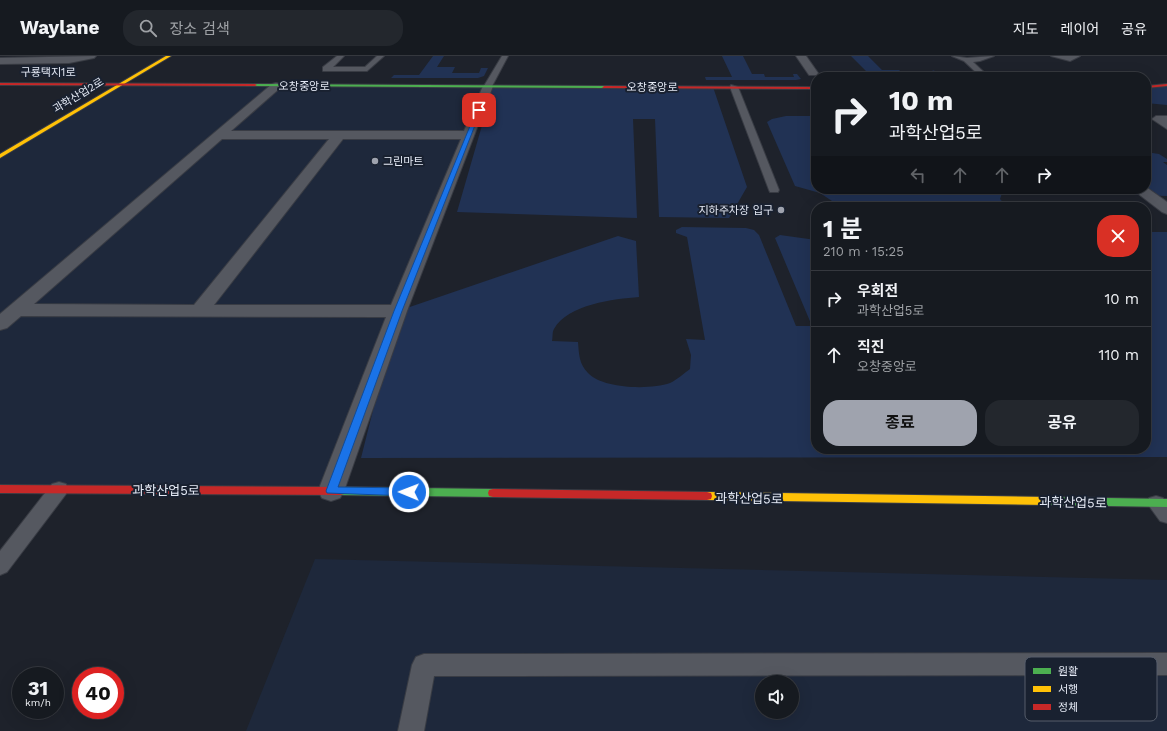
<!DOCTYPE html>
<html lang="ko">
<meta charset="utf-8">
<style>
:root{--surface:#161a20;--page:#23272d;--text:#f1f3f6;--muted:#9ea1a5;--line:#35383e;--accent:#9fa3ae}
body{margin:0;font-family:"Work Sans","Noto Sans KR",sans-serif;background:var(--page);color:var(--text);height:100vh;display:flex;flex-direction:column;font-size:15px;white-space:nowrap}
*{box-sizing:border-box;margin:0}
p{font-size:13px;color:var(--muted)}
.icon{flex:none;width:22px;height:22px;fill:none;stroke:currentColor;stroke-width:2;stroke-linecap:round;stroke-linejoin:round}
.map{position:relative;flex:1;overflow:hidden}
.side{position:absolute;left:811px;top:146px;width:340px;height:252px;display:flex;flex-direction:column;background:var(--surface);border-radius:16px;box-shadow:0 4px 16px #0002,0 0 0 1px var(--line)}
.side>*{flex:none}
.banner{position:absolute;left:811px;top:16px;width:340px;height:122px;border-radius:16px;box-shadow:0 4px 16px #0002,0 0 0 1px var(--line);background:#161a20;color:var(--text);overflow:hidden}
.controls{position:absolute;left:755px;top:619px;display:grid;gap:8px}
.controls a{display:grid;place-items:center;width:44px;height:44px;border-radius:50%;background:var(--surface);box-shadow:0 4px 16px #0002,0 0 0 1px var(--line);font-size:20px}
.speed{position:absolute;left:12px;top:611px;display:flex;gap:8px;font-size:20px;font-weight:700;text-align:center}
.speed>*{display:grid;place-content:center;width:52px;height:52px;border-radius:50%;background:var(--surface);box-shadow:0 4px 16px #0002,0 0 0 1px var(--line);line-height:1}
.speed small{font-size:10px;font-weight:400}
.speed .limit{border:6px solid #d22;background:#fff;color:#111}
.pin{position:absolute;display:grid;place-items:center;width:34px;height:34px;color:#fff;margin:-17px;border-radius:8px;box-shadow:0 2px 6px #0006}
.me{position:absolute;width:44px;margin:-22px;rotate:271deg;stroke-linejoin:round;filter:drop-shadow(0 0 3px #0008)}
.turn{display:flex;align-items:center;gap:14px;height:84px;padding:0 12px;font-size:18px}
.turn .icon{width:52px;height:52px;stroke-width:2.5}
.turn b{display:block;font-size:28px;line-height:34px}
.lanes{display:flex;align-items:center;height:38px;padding:0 12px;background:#0003;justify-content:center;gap:20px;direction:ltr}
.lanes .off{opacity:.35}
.round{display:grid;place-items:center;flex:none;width:42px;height:42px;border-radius:16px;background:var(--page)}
.overview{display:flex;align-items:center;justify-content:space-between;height:68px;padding:0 12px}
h1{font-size:24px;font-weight:700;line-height:30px}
.action{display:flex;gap:8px;margin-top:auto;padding:8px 12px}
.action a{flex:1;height:46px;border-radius:16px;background:var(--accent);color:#111;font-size:16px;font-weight:700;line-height:46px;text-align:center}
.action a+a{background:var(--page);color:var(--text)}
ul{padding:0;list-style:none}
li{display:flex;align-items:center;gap:12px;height:56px;padding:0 12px;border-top:1px solid var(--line)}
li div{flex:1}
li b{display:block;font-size:15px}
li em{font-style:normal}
header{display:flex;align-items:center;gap:24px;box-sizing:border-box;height:56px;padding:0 20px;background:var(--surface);border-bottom:1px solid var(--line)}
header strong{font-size:19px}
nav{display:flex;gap:22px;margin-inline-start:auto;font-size:14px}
.search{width:280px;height:36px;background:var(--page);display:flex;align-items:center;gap:10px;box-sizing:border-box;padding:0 14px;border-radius:16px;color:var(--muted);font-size:15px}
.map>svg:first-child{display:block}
.built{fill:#1e283b;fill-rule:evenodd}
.green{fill:#213254}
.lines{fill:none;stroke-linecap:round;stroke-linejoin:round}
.lane-casing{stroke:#393c44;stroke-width:2}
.street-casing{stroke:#393c44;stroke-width:2}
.fast-casing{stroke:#393c44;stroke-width:2}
.slow-casing{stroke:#393c44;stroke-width:2}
.jam-casing{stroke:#393c44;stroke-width:2}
.lane{fill:#555860;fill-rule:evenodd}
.street{fill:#555860;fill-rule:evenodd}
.fast{fill:#4caf50;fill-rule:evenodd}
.slow{fill:#ffc107;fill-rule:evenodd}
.jam{fill:#c62828;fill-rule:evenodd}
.route{fill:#1a73e8;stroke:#114b97}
.poi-dot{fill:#9fa3ae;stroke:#192130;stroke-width:1.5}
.labels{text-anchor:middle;stroke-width:4;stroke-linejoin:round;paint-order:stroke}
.far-street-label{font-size:11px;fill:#e4e9f4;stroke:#192130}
.far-poi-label{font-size:11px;fill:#e4e9f4;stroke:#192130;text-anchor:start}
.street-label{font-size:13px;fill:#e4e9f4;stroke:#192130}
.key{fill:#192130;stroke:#565d6b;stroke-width:1}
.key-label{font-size:11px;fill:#e4e9f4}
</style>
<header>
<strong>Waylane</strong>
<div class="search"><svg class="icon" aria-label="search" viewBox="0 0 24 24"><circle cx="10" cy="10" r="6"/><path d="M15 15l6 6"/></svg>장소 검색</div>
<nav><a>지도</a><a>레이어</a><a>공유</a></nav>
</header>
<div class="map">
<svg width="1167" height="675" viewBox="0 0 1167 675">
<rect width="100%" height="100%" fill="#1e222b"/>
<path class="built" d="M119,29l369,1 -157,405 -331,-3v-333z
M315,503l852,21v151h-921zM762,626h30v30h-30z"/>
<path class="green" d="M433,0h11l-7,11h18l-3,6h27l2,-5h7l-4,8 -6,2h-87l3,-3h25z
M722,0h21l9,18h12l1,3h29l-1,-3h4l4,5 -5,1h-90l-1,-3h27z
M851,0h17l14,14h17l6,5h33l-6,-5 6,2 7,5h-73z
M488,30l225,1 34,100 -18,31 -70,-1 -4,-98h-22l4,99 -180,-6 26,-90h-9z
M1146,31h21v18l-21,-2z
M786,60h30v73h330v-37l13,2 8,5v3h-4l4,3v31l-152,-5 -13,2 -2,6 7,8 -169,-2 -18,-12 -25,-7 -28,-64 5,-3z
M682,171l64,1 8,2 5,5 37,91h16l-37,-88 5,-3 36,5v209h330v-217h21v225l-806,1 37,-147 220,-75 18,5 3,56c-25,2 -71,7 -85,32 -2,3 -1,8 -2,12l26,1c1,12 1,22 10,31 15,16 62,17 82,10 7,-3 14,-10 20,-14l1,-14 -5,-16 19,1 -18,-103 -11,-4v-3z"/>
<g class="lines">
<g class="lane-casing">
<path id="lane" d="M337,0h7l-11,11h32l12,-11h7l-17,15h-44v-4z
M502,0h6l-17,32h-6l-1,-2z
M952,0l15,2 27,-2 -14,5 -7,1 16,15h-8l-17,-16z
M1051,0h29l-10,5z
M731,29l7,2 41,103 -1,2h-8l-1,-2 -39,-103z
M1167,60v13l-15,-10 4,-3z
M59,426l7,2 2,5 -2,5 -59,78 -7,3v-24l52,-67z
M1156,440l7,2 4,5v20l-7,-2 -13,-18 2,-5z
M1167,597v22l-733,1 -10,55h-26l14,-66 4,-8 8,-3z"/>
</g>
<g class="street-casing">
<path id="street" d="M96,0l-2,2 -25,5 -69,1v-6z
M796,0h10l12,17 -1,2h-8z
M276,27l4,1 1,2 -1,2 -49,43h233l19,-45 5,-3 5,3 -86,225 -63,180 -4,7 -9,3 -9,-3 -4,-7 68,-174 -365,-1 -14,12 -7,2v-16l272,-230zM222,83h107l-135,166 -160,-1zM343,83h118l-70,166h-177z
M1146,131l21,15v12l-5,-2 -30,-23h14z"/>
</g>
<g class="fast-casing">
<path id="fast" d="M255,28l349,2 2,1 -2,1 -351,-2z
M340,431l153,2 4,1 1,3 -1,3 -4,1 -153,-2 -4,-1 -1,-3 1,-3z
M1047,441l120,2v8l-120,-2 -4,-1 -1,-3 1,-3z"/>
</g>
<g class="slow-casing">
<path id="slow" d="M166,0h5l-171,102v-4z
M707,436l340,5 4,1 1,3 -1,3 -4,1 -340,-5 -4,-1 -1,-3 1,-3z"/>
</g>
<g class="jam-casing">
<path id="jam" d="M0,27l255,1 2,1 -2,1 -255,-1z
M1167,28v2l-21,2v-2z
M604,30l212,1v2l-214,-1z
M0,429l340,2 4,1 1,3 -1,3 -4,1 -340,-2z
M493,433l214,3 4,1 1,3 -1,3 -4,1 -214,-3 -4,-1 -1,-3 1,-3z"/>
</g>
<use href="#lane" class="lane"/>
<use href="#street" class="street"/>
<use href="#fast" class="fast"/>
<use href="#slow" class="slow"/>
<use href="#jam" class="jam"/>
</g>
<path class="route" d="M477,53l4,1 -79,201 -64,176 71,1 6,4 -6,4 -82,-3 -1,-2 68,-180z"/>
<g class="poi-dot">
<circle cx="375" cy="105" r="4"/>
<circle cx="781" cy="154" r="4"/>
</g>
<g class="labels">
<g class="far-street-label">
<text x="48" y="20">구룡택지1로</text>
<text x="304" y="34">오창중앙로</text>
<text x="652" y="35">오창중앙로</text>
<text transform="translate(78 39) rotate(-31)" y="4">과학산업2로</text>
</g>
<g class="far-poi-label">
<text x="383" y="109">그린마트</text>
<text x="773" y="158" text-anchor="end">지하주차장 입구</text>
</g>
<g class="street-label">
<text x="166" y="439">과학산업5로</text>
<text transform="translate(749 442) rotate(1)" y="5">과학산업5로</text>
<text transform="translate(1073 446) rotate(1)" y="5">과학산업5로</text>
</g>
</g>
<rect x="1025" y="601" width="132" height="64" rx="6" class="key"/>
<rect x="1033" y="612" width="18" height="6" fill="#4caf50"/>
<rect x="1033" y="630" width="18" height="6" fill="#ffc107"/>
<rect x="1033" y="648" width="18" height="6" fill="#c62828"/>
<g class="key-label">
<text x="1058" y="619">원활</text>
<text x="1058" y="637">서행</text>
<text x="1058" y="655">정체</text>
</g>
</svg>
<div class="controls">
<a><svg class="icon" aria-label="sound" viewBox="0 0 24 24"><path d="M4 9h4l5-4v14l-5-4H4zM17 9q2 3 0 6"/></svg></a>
</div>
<div class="speed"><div>31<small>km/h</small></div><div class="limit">40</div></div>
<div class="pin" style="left:479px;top:54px;background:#d93025"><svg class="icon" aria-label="arrive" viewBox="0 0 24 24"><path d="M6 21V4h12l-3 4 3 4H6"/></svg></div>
<svg class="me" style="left:409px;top:436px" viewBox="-20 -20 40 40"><circle r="17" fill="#1a73e8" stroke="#fff" stroke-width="3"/><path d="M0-11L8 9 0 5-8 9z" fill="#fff"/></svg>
<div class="banner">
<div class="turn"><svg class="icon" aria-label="right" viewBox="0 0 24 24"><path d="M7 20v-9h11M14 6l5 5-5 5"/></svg><div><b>10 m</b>과학산업5로</div></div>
<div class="lanes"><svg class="icon off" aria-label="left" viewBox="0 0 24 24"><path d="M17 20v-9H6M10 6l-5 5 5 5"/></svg><svg class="icon off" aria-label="ahead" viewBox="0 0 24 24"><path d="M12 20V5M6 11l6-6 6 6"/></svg><svg class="icon off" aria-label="ahead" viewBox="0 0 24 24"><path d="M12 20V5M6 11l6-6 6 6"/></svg><svg class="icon" aria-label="right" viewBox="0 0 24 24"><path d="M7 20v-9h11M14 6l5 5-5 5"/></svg></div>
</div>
<section class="side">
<div class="overview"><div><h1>1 분</h1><p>210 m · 15:25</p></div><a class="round" style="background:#d93025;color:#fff"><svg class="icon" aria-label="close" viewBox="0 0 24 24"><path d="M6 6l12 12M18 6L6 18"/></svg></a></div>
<ul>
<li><svg class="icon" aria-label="right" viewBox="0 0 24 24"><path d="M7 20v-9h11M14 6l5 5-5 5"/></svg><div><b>우회전</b><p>과학산업5로</p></div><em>10 m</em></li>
<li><svg class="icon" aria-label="ahead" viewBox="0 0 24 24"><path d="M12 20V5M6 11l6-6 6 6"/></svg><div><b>직진</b><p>오창중앙로</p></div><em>110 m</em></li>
</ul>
<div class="action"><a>종료</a><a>공유</a></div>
</section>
</div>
